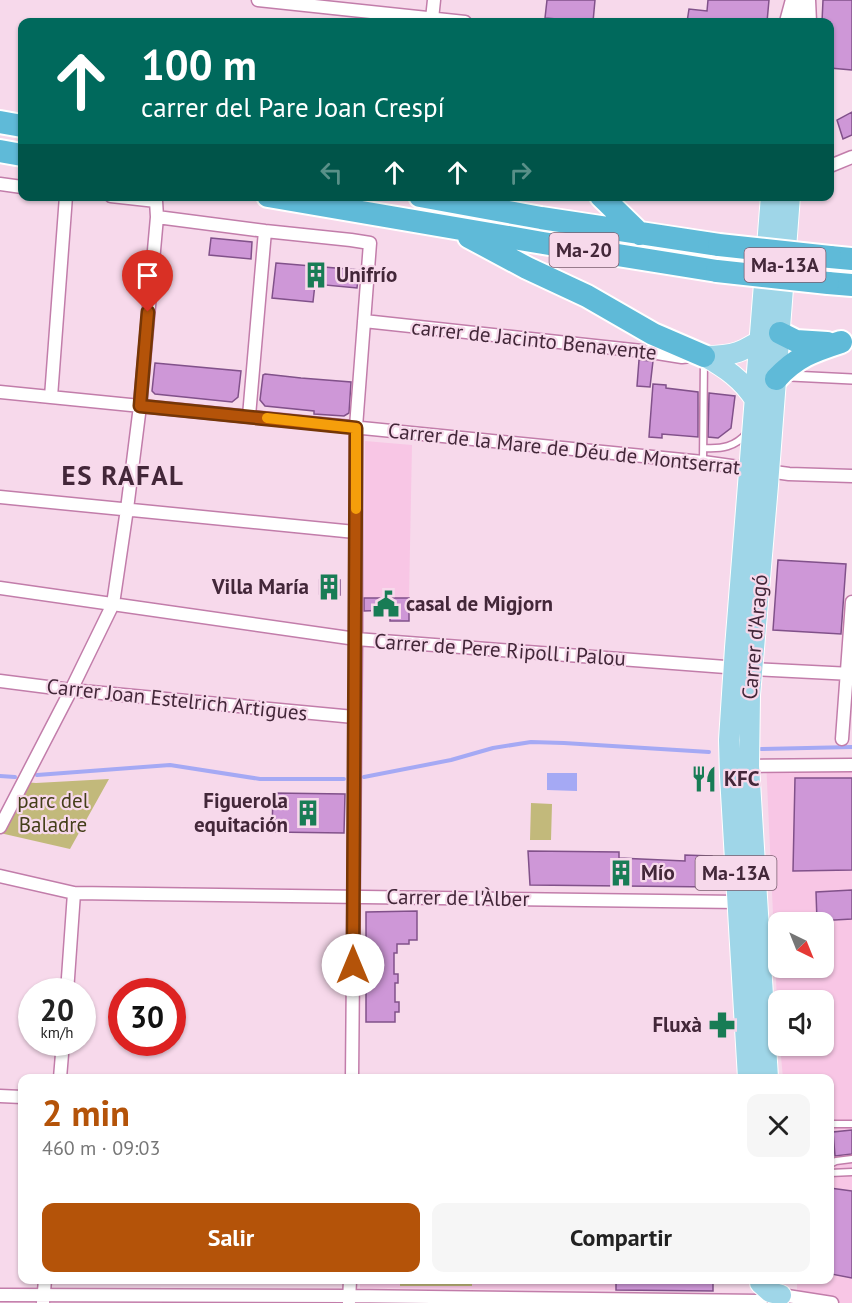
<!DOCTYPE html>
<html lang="es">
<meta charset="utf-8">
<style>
:root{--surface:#fff;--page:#f6f6f6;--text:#222;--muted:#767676;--accent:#b45309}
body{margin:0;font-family:"PT Sans",sans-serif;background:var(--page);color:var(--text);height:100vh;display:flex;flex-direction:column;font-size:22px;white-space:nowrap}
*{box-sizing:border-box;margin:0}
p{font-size:20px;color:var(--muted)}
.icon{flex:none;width:33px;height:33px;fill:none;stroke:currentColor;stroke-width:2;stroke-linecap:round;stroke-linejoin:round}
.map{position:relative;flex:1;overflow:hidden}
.drawer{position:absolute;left:18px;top:1074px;width:816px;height:210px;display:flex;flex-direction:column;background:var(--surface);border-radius:12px;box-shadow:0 2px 4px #0004}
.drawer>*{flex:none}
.banner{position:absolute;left:18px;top:18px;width:816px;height:183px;border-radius:12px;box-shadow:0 2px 4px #0004;background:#00695c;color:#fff;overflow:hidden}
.needle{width:39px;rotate:137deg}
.fabs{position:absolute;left:768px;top:912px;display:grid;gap:12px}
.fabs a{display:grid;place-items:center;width:66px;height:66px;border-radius:12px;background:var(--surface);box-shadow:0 2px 4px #0004;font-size:30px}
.speed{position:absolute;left:18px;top:978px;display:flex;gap:12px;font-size:30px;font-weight:700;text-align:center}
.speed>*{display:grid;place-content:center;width:78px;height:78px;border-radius:50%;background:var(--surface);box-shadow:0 2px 4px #0004;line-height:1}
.speed small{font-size:15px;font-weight:400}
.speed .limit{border:9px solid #d22;background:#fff;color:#111}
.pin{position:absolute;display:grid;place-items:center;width:51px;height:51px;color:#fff;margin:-62px -26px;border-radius:50% 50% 50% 0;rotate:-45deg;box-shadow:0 0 6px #0007}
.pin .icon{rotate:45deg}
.me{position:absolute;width:66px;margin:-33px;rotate:0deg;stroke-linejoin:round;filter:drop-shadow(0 0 4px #0008)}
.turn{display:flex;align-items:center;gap:21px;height:126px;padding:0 24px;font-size:27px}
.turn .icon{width:78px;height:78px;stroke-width:2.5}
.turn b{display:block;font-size:42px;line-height:51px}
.lanes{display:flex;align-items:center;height:57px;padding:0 24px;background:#0003;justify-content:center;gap:30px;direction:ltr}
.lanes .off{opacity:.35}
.round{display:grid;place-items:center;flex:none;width:63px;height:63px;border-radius:12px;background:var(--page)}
.headline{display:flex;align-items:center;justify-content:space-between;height:102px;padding:0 24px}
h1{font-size:36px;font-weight:800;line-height:45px;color:var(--accent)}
.action{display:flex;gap:12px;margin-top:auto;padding:12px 24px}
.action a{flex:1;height:69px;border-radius:12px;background:var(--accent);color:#fff;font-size:24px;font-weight:800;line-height:69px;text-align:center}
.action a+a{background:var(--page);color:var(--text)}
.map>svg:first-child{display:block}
.built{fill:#f8c6e5;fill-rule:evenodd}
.green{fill:#c2b97b}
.water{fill:#a5a9f4}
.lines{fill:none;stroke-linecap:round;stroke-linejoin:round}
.stream{stroke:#a5a9f4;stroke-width:4}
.building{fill:#ce97d7;stroke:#81518a;stroke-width:1.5}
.service-casing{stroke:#c27daa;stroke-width:9}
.pedestrian-casing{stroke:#c27daa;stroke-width:12}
.minor-casing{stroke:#c27daa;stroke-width:15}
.secondary-casing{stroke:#c27daa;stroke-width:21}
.primary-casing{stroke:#fff;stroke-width:22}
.motorway-casing{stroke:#fff;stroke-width:26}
.service{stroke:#fff;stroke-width:6}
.pedestrian{stroke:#fff;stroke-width:9}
.minor{stroke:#fff;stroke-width:12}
.secondary{stroke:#fff;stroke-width:18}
.primary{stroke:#9fd6e8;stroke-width:20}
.motorway{stroke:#5fbad8;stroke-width:22}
.motorway-bridge-casing{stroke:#fff;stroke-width:26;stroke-linecap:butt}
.motorway-bridge{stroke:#5fbad8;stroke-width:22}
.route-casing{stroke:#753606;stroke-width:15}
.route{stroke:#b45309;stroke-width:10}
.slow{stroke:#f59e0b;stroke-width:10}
.labels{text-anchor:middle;stroke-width:4.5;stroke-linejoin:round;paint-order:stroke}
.shield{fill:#f7d9eb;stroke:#795c6e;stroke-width:1.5}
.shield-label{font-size:20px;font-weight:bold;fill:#432739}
.poi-label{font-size:21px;font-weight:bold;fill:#432739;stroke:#f7d9eb;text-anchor:start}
.street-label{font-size:21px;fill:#432739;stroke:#f7d9eb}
.park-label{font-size:21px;fill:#443e19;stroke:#f7d9eb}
.district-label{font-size:27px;font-weight:bold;letter-spacing:1.5px;fill:#432739;stroke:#f7d9eb}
</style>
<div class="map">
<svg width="852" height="1303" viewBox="0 0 852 1303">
<rect width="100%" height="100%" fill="#f7d9eb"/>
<path class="built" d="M365,441l47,4 -3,153h-45z
M852,758v545h-55v-23h33v-202h-47l-3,-32h44v-46h-46v21l-2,-41 -10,-220zM778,922h46v46h-46z
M360,1280h256v10l-256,-2z"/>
<path class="green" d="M109,779l-39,70 -70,-16v-6l23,-45 13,1z
M531,803l21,1 -1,36h-21z
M400,1280h72v6h-72z"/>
<path class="water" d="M547,773h30v18l-30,-1z"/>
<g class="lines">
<path class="stream" d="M761,749l91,-2
M37,775l133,-10 90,14h84
M0,776l15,1
M364,777l87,-17 42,-12 38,-6 33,1 145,9"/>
</g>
<path class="building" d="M547,0h48l-2,22 -48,-4z
M708,0h61l-2,22h-80l2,-13 18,2z
M823,0h29v70l-22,-2v-46h-8z
M852,112v23l-9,4 -6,-19z
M211,238l41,4 -1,17 -42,-4z
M276,263l83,7 -2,18 -42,-4 -2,18 -41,-4z
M639,360l14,1 -3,26 -13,-1z
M155,363l86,8 -3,26 -6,5 -77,-8 -3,-3z
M265,374l36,4 50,4 -2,31 -5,3 -30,-2v-3l-49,-5 -5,-6 3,-25z
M653,384l13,1v3l32,4v45l-36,-3v4l-13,-1z
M709,393l26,3 -4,32 -13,10 -10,-1z
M778,560l68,4 -5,70 -68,-4z
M319,580h21v15h-16v-1h-5z
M364,598h45v23h-19v-11l-26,1z
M795,778h57v92l-59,1z
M273,793l72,1 -1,39 -72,-1z
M528,851l91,1v6l66,3v-6l27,1 3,31 -185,-2z
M852,890v29l-35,2 -1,-29z
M417,911v29h-8v4h-12v9h-3v21h4v9h-3v19h4v10h-4v10h-29v-110z
M852,1130v24l-17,2 -2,-24z
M830,1188l22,3v87l-21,-4z
M616,1280h97v11l-97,-1z"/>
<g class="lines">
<g class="service-casing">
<path id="service" d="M704,448c18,1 31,-1 43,-15
M703,462l1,-103
M764,944h14
M830,1124h22
M830,1164l6,-3 16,-2
M830,1173l22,-1"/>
</g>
<g class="pedestrian-casing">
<path id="pedestrian" d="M791,376l61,3"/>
</g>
<g class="minor-casing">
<path id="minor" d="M258,0l207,22
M432,19l2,-19
M830,166l22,-9
M0,184l22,3
M111,196l45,5 1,16 108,14 86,9 19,3 -14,184v212l-4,439
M364,321l287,31 31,5 9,-1
M0,392l703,70 86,12 63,2
M51,397l15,-201
M249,416l16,-185
M0,497l355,35
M0,588l356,51 396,30 100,5
M0,681l71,9 283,27
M842,739l10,-137
M749,766l103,-1
M0,827l71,-137 42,-86 14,-95 13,-103 17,-189
M0,876l74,17 664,9
M67,992l7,-99
M60,1078l3,-36
M0,1096l22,1
M0,1295l349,1 412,5
M781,1295l51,8
M43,1302l2,-22
M349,1302l1,-22"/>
</g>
<g class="secondary-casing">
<path id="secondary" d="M806,0l1,22
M789,22l6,-22"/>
</g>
<g class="primary-casing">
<path id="primary" d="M704,356c11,0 23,0 34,-4 11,-4 19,-11 31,-15
M704,356c21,12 38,23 51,44
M748,1078l-18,-302 -1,-36 6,-92 36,-452
M768,1078l-19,-312 1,-71 18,-210 22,-289
M760,1283l10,9 11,3"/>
</g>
<g class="motorway-casing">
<path id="motorway" d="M0,122l22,4
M0,151l22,4
M268,196l275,47 174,28
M420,196l121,22 178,27
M601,196l39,38
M469,237l58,31 60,28 66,38 51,22
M830,257l22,2
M828,283l24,2
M780,333l16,8 31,2
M776,379c20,-22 37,-28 65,-37"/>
</g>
<use href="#service" class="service"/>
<use href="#pedestrian" class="pedestrian"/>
<use href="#minor" class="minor"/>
<use href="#secondary" class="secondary"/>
<use href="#primary" class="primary"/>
<use href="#motorway" class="motorway"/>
<g class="motorway-bridge-casing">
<path id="motorway-bridge" d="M719,245l111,12
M717,271l111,12"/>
</g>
<use href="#motorway-bridge" class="motorway-bridge"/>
</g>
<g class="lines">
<g class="route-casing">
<path id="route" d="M148,312l-8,94 216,22 -3,537"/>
</g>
<use href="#route" class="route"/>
<path class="slow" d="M267,418l89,10v81"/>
</g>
<defs>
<g id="building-bare" transform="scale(2.07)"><path d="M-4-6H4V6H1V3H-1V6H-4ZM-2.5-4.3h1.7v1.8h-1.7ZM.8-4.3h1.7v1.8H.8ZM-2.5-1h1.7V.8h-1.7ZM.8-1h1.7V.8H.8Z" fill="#187c55" stroke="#f7d9eb" stroke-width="2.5" paint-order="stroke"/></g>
<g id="civic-bare" transform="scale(2.07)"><path d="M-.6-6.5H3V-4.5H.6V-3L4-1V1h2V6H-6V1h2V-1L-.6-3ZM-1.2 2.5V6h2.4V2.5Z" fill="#187c55" stroke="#f7d9eb" stroke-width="2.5" paint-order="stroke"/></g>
<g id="restaurant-bare" transform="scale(2.07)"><path d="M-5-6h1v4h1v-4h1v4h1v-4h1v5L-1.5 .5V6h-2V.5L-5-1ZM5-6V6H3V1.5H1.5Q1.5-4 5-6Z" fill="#187c55" stroke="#f7d9eb" stroke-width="2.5" paint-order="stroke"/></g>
<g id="pharmacy-bare" transform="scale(2.07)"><path d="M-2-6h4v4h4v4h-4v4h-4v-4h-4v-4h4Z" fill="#187c55" stroke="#f7d9eb" stroke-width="2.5" paint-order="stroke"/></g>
</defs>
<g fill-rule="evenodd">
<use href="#building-bare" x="316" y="275"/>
<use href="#building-bare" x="329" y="587"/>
<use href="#civic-bare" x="386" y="604"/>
<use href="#restaurant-bare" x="704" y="779"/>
<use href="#building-bare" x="308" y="813"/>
<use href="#building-bare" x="621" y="873"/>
<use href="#pharmacy-bare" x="722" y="1025"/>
</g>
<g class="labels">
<g class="shield">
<rect x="549.5" y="233" width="69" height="34" rx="4.5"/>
<rect x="744.5" y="248" width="81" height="34" rx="4.5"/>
<rect x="695.5" y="856" width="81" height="34" rx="4.5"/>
</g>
<g class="shield-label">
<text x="584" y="257">Ma-20</text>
<text x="785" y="272">Ma-13A</text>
<text x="736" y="880">Ma-13A</text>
</g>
<g class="poi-label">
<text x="336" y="282">Unifrío</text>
<text x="309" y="594" text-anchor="end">Villa María</text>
<text x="406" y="611">casal de Migjorn</text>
<text x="724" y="786">KFC</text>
<text x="288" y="808" text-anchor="end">Figuerola<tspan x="288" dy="24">equitación</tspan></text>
<text x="641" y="880">Mío</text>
<text x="702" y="1032" text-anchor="end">Fluxà</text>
</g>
<g class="street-label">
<text transform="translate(534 340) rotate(6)" y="7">carrer de Jacinto Benavente</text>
<text transform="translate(564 449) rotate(6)" y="7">Carrer de la Mare de Déu de Montserrat</text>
<text transform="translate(755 637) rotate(-85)" y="7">Carrer d'Aragó</text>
<text transform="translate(500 650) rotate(4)" y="7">Carrer de Pere Ripoll i Palou</text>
<text transform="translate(177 700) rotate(6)" y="7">Carrer Joan Estelrich Artigues</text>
<text transform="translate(458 898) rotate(1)" y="7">Carrer de l'Àlber</text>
</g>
<g class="park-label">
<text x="53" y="808">parc del<tspan x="53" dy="24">Baladre</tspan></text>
</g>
<g class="district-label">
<text x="123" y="485">ES RAFAL</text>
</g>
</g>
</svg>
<div class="fabs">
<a><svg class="needle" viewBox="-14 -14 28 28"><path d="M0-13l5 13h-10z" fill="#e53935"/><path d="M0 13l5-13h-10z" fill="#767676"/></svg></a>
<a><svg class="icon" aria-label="sound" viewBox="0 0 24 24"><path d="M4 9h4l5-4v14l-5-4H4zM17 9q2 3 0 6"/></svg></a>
</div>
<div class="speed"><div>20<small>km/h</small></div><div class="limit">30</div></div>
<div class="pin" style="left:148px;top:312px;background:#d93025"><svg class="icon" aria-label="arrive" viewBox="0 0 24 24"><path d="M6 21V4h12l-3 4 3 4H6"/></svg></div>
<svg class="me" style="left:353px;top:965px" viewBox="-20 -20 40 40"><circle r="19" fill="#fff"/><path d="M0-13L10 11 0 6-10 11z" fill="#b45309"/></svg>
<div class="banner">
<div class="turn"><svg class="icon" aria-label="ahead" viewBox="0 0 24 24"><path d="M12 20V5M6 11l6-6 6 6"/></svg><div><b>100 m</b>carrer del Pare Joan Crespí</div></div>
<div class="lanes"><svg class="icon off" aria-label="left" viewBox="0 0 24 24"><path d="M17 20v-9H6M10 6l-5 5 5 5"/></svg><svg class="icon" aria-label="ahead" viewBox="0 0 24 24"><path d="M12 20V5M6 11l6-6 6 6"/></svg><svg class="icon" aria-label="ahead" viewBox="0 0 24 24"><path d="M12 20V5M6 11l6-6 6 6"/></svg><svg class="icon off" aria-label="right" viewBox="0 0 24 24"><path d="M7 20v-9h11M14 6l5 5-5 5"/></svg></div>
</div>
<section class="drawer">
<div class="headline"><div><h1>2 min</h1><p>460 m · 09:03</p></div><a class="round"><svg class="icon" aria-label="close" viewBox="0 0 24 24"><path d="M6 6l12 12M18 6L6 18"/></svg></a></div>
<div class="action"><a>Salir</a><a>Compartir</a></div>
</section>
</div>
